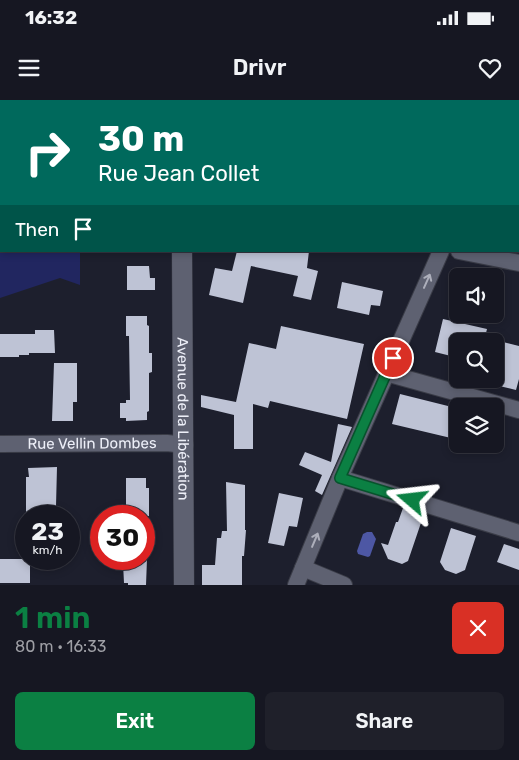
<!DOCTYPE html>
<meta charset="utf-8">
<style>
:root{--surface:#161722;--page:#1f202a;--text:#f1f3f6;--muted:#9e9fa5;--line:#353640;--accent:#0b8043}
body{margin:0;font-family:Rubik,sans-serif;background:var(--page);color:var(--text);height:100vh;display:flex;flex-direction:column;font-size:19px;white-space:nowrap}
*{box-sizing:border-box;margin:0}
p{font-size:16px;color:var(--muted)}
.icon{flex:none;width:28px;height:28px;fill:none;stroke:currentColor;stroke-width:2;stroke-linecap:round;stroke-linejoin:round}
.map{position:relative;height:485px;overflow:hidden}
.panel{display:flex;flex-direction:column;background:var(--surface);flex:1}
.panel>*{flex:none}
.hud{position:absolute;left:0px;top:0px;width:520px;height:152px;box-shadow:0 2px 8px #0003,0 0 0 1px var(--line);background:#00695c;color:#fff;overflow:hidden}
.controls{position:absolute;left:449px;top:168px;display:grid;gap:10px}
.controls a{display:grid;place-items:center;width:55px;height:55px;border-radius:8px;background:var(--surface);box-shadow:0 2px 8px #0003,0 0 0 1px var(--line);font-size:25px}
.speed{position:absolute;left:15px;top:405px;display:flex;gap:10px;font-size:25px;font-weight:700;text-align:center}
.speed>*{display:grid;place-content:center;width:65px;height:65px;border-radius:50%;background:var(--surface);box-shadow:0 2px 8px #0003,0 0 0 1px var(--line);line-height:1}
.speed small{font-size:12px;font-weight:400}
.speed .limit{border:8px solid #d22;background:#fff;color:#111}
.pin{position:absolute;display:grid;place-items:center;width:42px;height:42px;color:#fff;margin:-21px;border:2px solid #fff;border-radius:50%;box-shadow:0 1px 5px #0007}
.me{position:absolute;width:55px;margin:-28px;rotate:287deg;stroke-linejoin:round;filter:drop-shadow(0 0 4px #0008)}
.turn{display:flex;align-items:center;gap:18px;height:105px;padding:0 15px;font-size:22px}
.turn .icon{width:65px;height:65px;stroke-width:2.5}
.turn b{display:block;font-size:35px;line-height:42px}
.then{display:flex;align-items:center;height:48px;padding:0 15px;background:#0003;gap:10px;font-size:19px}
.round{display:grid;place-items:center;flex:none;width:52px;height:52px;border-radius:8px;background:var(--page)}
.summary{display:flex;align-items:center;justify-content:space-between;height:85px;padding:0 15px}
h1{font-size:30px;font-weight:600;line-height:38px;color:var(--accent)}
.cta{display:flex;gap:10px;margin-top:auto;padding:10px 15px}
.cta a{flex:1;height:58px;border-radius:8px;background:var(--accent);color:#fff;font-size:20px;font-weight:600;line-height:58px;text-align:center}
.cta a+a{background:var(--page);color:var(--text)}
.status{display:flex;justify-content:space-between;align-items:center;height:35px;padding:0 25px;background:var(--surface);direction:ltr}
.status svg{height:14px;fill:currentColor}
header{display:flex;justify-content:space-between;align-items:center;height:65px;padding:0 15px;background:var(--surface);font-size:22px;font-weight:600}
.map>svg:first-child{display:block}
.green{fill:#212660}
.water{fill:#4d57a4}
.building{fill:#bec3d5}
.lines{fill:none;stroke-linecap:round;stroke-linejoin:round}
.minor-casing{stroke:#3a3c47;stroke-width:18}
.tertiary-casing{stroke:#3a3c47;stroke-width:21}
.path{stroke:#6c6e7b;stroke-width:3;stroke-dasharray:2.5 4;stroke-linecap:butt}
.minor{stroke:#5e6171;stroke-width:16}
.tertiary{stroke:#5e6171;stroke-width:20}
.oneway{stroke:#adafbb}
.route-casing{stroke:#07532c;stroke-width:12}
.route{stroke:#0b8043;stroke-width:9}
.labels{text-anchor:middle;stroke-width:5;stroke-linejoin:round;paint-order:stroke}
.street-label{font-size:15px;fill:#edeff8;stroke:#080a0f}
</style>
<div class="status"><b>16:32</b><svg viewBox="0 0 49 12"><path d="M0 12V9h3v3zM5 12V6h3v6zM10 12V3h3v9zM15 12V0h3v12zM26 1h20v11H26zM47 4h2v5h-2z"/></svg></div>
<header><svg class="icon" aria-label="menu" viewBox="0 0 24 24"><path d="M4 6h16M4 12h16M4 18h16"/></svg>Drivr<svg class="icon" aria-label="heart" viewBox="0 0 24 24"><path d="M12 20l-8-8c-3-5 5-10 8-4 3-6 11-1 8 4z"/></svg></header>
<div class="map">
<svg width="519" height="485" viewBox="0 0 519 485">
<rect width="100%" height="100%" fill="#1d1f2d"/>
<path class="green" d="M0,63l1,88h79v34l-20,-7 -60,20z"/>
<path class="water" d="M367,432h5l4,7 -6,17 -2,1 -10,-3 -1,-3 6,-17z"/>
<path class="building" d="M237,151h72l-2,17 11,3 -7,29 -18,-4 5,-20 -47,-10 -8,37 -34,-8 6,-27 17,3z
M127,166h22l1,12h5v12h-28z
M342,182l41,9 -3,15 -9,-1 -2,10 -32,-7z
M126,216h21v9l2,1v27h3v19l-3,1v38l-2,1v8l-21,1v-3h-6v-15h6v-3h4l-1,-64h-3z
M443,219l44,10 -3,12h-26l-3,16 -20,-5z
M281,226l83,18 -17,75 -77,-18 -2,7 -15,-4v45h-19v-34l-33,-8v-12l35,7 13,-59 27,6z
M35,230h19l1,23h-26v2h-10v2h-19v-23h35z
M495,240l24,6v33l-3,11 -21,-5z
M54,263h23v39h-4v19h-21z
M400,294l52,13 -1,1 7,2 -7,28 -59,-14z
M338,324l14,3 -30,68 -7,-4 7,-16 -23,-10 6,-13 26,10z
M57,367l-1,39h-10v10h-20v-39h3l-1,-9z
M126,378h20v10h3v28h-23z
M226,382l19,3v45h1l-2,26h-2v29h-40v-20h13l2,-27h4l1,-7h5z
M279,393l24,5 -6,29 -8,-1 -5,20 -16,-3z
M403,408l21,6 -16,47 -6,3 -14,-5 -7,-16 7,2 8,-23h2z
M451,428l25,8 -11,34 -9,4 -11,-4 -5,-8z
M504,444l15,5v21l-22,-8z
M0,459h26v3h4v21h-30z
M131,459h16l-1,26h-18v-2h-4l-1,-20h8z"/>
<g class="lines">
<g class="minor-casing">
<g id="minor">
<path d="M502,1l1,-1"/>
<path d="M459,151l60,12"/>
<path d="M386,273l133,37"/>
<path id="s1" d="M0,344l167,-1 18,2"/>
<path d="M340,378l179,55"/>
<path d="M303,468l41,17"/>
<path d="M296,485l44,-107 101,-227"/>
</g>
</g>
<g class="tertiary-casing">
<g id="tertiary">
<path d="M180,0v1"/>
<path id="s2" d="M182,151l2,334"/>
</g>
</g>
<path class="path" d="M0,134h1"/>
<use href="#minor" class="minor"/>
<use href="#tertiary" class="tertiary"/>
</g>
<defs><path id="oneway-shaft" d="M-6 0H5M1.5-3L5.5 0L1.5 3" fill="none" stroke-width="1.6" stroke-linecap="round" stroke-linejoin="round" transform="scale(1.25)"/></defs>
<g class="oneway">
<use href="#oneway-shaft" transform="translate(427 181) rotate(-66)"/>
<use href="#oneway-shaft" transform="translate(315 440) rotate(-67)"/>
</g>
<g class="lines">
<g class="route-casing">
<path id="route" d="M393,258l-53,120 72,22"/>
</g>
<use href="#route" class="route"/>
</g>
<g class="labels">
<g class="street-label">
<text dy="5" stroke="none"><textPath href="#s2" startOffset="168">Avenue de la Libération</textPath></text>
<text dy="5" stroke="none"><textPath href="#s1" startOffset="92">Rue Vellin Dombes</textPath></text>
</g>
</g>
</svg>
<div class="controls">
<a><svg class="icon" aria-label="sound" viewBox="0 0 24 24"><path d="M4 9h4l5-4v14l-5-4H4zM17 9q2 3 0 6"/></svg></a>
<a><svg class="icon" aria-label="search" viewBox="0 0 24 24"><circle cx="10" cy="10" r="6"/><path d="M15 15l6 6"/></svg></a>
<a><svg class="icon" aria-label="layers" viewBox="0 0 24 24"><path d="M12 4l9 5-9 5-9-5zM3 14l9 5 9-5"/></svg></a>
</div>
<div class="speed"><div>23<small>km/h</small></div><div class="limit">30</div></div>
<div class="pin" style="left:393px;top:258px;background:#d93025"><svg class="icon" aria-label="arrive" viewBox="0 0 24 24"><path d="M6 21V4h12l-3 4 3 4H6"/></svg></div>
<svg class="me" style="left:412px;top:400px" viewBox="-20 -20 40 40"><path d="M0-17L14 15 0 8-14 15z" fill="#0b8043" stroke="#fff" stroke-width="4"/></svg>
<div class="hud">
<div class="turn"><svg class="icon" aria-label="right" viewBox="0 0 24 24"><path d="M7 20v-9h11M14 6l5 5-5 5"/></svg><div><b>30 m</b>Rue Jean Collet</div></div>
<div class="then">Then<svg class="icon" aria-label="arrive" viewBox="0 0 24 24"><path d="M6 21V4h12l-3 4 3 4H6"/></svg></div>
</div>
</div>
<section class="panel">
<div class="summary"><div><h1>1 min</h1><p>80 m · 16:33</p></div><a class="round" style="background:#d93025;color:#fff"><svg class="icon" aria-label="close" viewBox="0 0 24 24"><path d="M6 6l12 12M18 6L6 18"/></svg></a></div>
<div class="cta"><a>Exit</a><a>Share</a></div>
</section>
